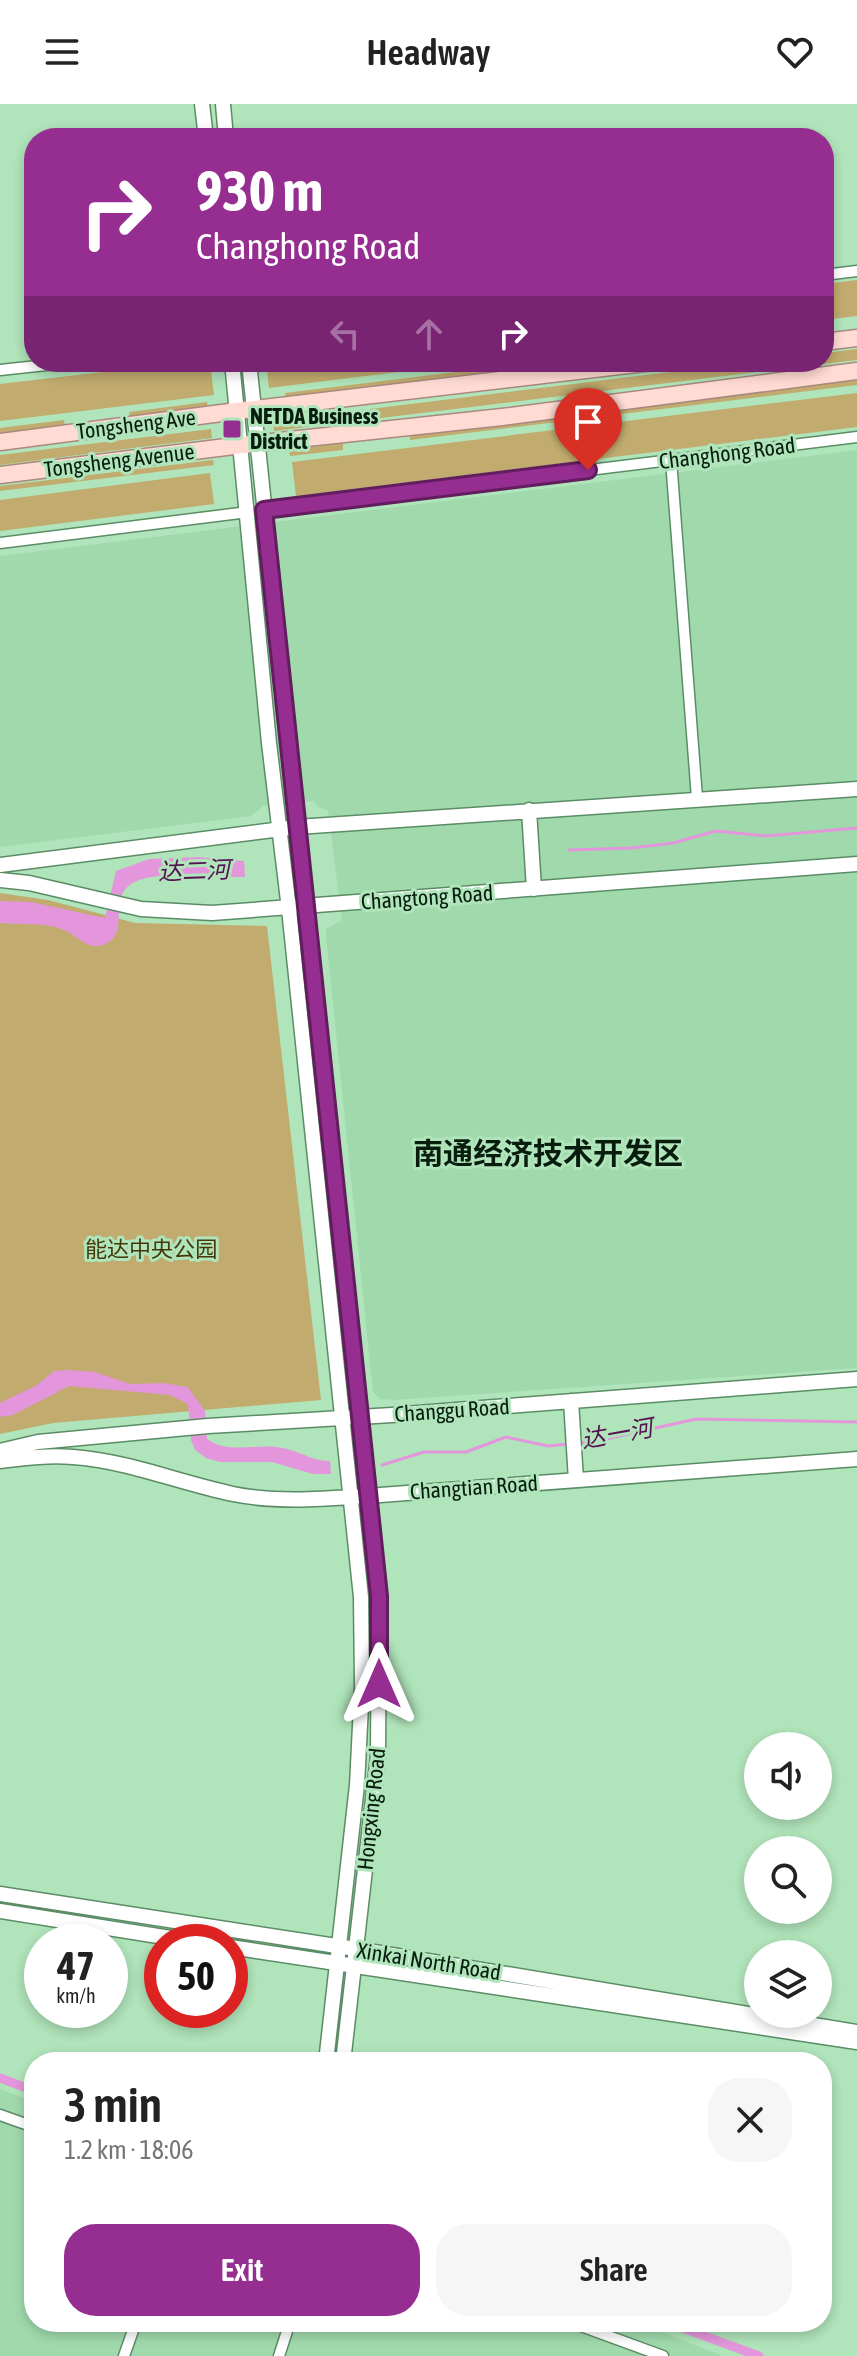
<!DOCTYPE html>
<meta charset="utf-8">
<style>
:root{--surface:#fff;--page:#f6f6f6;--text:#222;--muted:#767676;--accent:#962d90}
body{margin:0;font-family:"Asap Condensed","Noto Sans SC",sans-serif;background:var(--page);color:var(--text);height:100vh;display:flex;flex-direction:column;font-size:30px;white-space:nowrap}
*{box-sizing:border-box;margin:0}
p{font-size:26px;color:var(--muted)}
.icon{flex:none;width:44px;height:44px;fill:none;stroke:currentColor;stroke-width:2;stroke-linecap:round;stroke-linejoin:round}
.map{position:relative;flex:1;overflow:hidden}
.details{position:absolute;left:24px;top:1948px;width:808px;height:280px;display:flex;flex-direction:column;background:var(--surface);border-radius:32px;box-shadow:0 4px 12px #0003}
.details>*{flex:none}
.banner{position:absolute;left:24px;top:24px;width:810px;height:244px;border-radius:32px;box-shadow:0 4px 12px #0003;background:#962d90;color:#fff;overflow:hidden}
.tools{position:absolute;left:744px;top:1628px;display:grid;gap:16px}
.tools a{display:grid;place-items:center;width:88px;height:88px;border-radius:50%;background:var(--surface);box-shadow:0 4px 12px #0003;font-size:40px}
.speed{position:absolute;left:24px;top:1820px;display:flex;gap:16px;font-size:40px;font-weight:700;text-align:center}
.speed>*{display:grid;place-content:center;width:104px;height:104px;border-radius:50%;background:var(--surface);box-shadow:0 4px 12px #0003;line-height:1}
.speed small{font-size:20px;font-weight:400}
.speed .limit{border:12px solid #d22;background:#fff;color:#111}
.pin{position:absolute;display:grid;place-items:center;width:68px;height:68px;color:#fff;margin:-82px -34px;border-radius:50% 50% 50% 0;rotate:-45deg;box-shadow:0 0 8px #0007}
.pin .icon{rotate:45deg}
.me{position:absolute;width:88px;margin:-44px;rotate:0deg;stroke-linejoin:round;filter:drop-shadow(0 0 6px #0008)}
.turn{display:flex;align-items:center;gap:28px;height:168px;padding:0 40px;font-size:36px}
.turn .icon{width:104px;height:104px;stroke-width:2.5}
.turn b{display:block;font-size:56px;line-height:68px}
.lanes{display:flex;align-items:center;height:76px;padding:0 40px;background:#0003;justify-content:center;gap:40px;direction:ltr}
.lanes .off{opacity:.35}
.round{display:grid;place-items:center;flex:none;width:84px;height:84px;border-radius:32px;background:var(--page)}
.head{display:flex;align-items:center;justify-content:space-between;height:136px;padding:0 40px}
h1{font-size:48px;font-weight:600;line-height:60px}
.primary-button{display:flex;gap:16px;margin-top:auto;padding:16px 40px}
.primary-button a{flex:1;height:92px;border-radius:32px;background:var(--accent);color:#fff;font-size:32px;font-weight:600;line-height:92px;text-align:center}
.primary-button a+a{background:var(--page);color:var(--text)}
header{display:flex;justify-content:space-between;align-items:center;height:104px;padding:0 40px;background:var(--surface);font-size:36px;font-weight:600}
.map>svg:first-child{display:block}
.built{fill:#a0daac}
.green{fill:#c1ab6e}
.water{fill:#e396db}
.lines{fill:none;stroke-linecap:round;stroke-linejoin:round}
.stream{stroke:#e396db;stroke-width:3}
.canal{stroke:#e396db;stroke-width:9}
.street-casing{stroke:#5b8c66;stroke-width:13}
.secondary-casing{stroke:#5b8c66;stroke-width:17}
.primary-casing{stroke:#a9897d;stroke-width:19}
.street{stroke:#fff;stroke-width:10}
.secondary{stroke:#fff;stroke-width:14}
.primary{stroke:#ffdbd4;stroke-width:16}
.route-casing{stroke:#621d5e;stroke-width:20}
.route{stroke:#962d90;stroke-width:14}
.poi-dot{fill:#962d90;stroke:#b0e4ba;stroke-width:3}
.labels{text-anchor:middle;stroke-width:6;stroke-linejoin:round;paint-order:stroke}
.poi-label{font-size:22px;font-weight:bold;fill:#091d0f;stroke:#b0e4ba;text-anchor:start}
.street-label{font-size:22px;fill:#091d0f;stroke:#b0e4ba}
.park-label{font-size:22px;fill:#453709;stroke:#b0e4ba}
.water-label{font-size:24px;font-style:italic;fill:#561152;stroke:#b0e4ba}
.district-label{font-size:30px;font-weight:bold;fill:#091d0f;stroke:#b0e4ba}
</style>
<header><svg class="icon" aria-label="menu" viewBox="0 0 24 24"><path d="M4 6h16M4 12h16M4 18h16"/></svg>Headway<svg class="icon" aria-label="heart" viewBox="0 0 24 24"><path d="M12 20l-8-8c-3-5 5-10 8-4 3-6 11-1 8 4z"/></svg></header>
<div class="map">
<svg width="857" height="2252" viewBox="0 0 857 2252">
<rect width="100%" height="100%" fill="#b0e4ba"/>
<path class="built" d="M857,346v918l-463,32 -14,-1 -7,-7 -47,-456v-7l16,-9 -14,-110 -9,-2 -5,-7 -51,5 -12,10 -251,31v-291z
M0,1985l34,13v220h602l87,34h-723z"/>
<path class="green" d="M857,176v36l-33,4v-36z
M857,245v11l-583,71 -1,-10 478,-59h73v-9z
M189,258h21l4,33 -214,26v-37z
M266,258h213l-210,26z
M537,258h46l-297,37 -1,-6z
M857,276v5l-447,55v-6z
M857,289v34l-561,69 -4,-34z
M207,298l1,7 -78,10 -1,-7z
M64,316l1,6 -65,9v-7z
M211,325l1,9 -212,27v-10z
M343,339v7l-53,6 -1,-6z
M213,356l1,5 -214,26v-5z
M210,369l4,31 -214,27v-31z
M0,789l48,7 87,23 132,3 54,474 -268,23 -53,11z"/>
<path class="water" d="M198,753l46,4 1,16h-63c-10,-4 -20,-2 -30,0 -56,8 -16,55 -47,67 -19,8 -27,-10 -44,-15 -18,-7 -42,-4 -61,-6v-22l31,1 74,16 11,-47 33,-12z
M68,1266l27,2 35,12 33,-1 25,4 17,24 2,28c24,17 52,2 80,10 16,4 26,12 43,12l1,13h-18l-41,-12h-52l-14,-4 -11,-8 -4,-10 -3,-36 -18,-9 -101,-9 -56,29 -13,2v-14l37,-18 17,-14z"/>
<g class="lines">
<path class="stream" d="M569,746l63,-2 41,-5 43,-12 50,5 91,-8
M579,1339l27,-4 90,-20 161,3
M382,1361l42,-13h42l40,-15 42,9 20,-2"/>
<path class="canal" d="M0,1974l34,13
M666,2218l93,34"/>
<g class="street-casing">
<path id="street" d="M824,171l33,-4
M0,266l74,-8
M671,356l26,338
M264,406l593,-73
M0,439l248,-31
M0,2011l34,12
M570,2218l93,34
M124,2252l12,-34
M279,2252l11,-34"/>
</g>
<g class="secondary-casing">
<path id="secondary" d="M202,0l4,34
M223,0l3,34
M232,258l37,381 20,166 72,688 1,89 -5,99 -31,277
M249,258l130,1234 -1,160 -35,306
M529,706l5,79
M0,761l297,-38 560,-38
M0,776l29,3 112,26 71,4 645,-49
M571,1297l5,79
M0,1347l38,-9 170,-16 184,-11 465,-36
M0,1357c25,-3 48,-6 73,-4 55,4 107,26 160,37 44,9 90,5 134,2l490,-37
M0,1790l356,55 501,83
M0,1807l196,31
M230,1843l627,95"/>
</g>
<g class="primary-casing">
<path id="primary" d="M824,238l33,-4
M0,338l237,-31 416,-49
M0,371l242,-30 260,-28 355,-46"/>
</g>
<use href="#street" class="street"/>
<use href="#secondary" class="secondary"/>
<use href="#primary" class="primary"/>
</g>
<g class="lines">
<g class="route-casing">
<path id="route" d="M379,1580v-88l-115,-1086 324,-40"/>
</g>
<use href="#route" class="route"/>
</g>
<rect class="poi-dot" x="222" y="315" width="20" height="20" rx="4"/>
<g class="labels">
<g class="poi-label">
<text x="250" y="320">NETDA Business<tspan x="250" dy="25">District</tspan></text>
</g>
<g class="street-label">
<text transform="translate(136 320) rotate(-7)" y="8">Tongsheng Ave</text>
<text transform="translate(727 349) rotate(-7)" y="8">Changhong Road</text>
<text transform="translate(119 356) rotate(-7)" y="8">Tongsheng Avenue</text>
<text transform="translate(427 793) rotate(-4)" y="8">Changtong Road</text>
<text transform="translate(452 1306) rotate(-4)" y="8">Changgu Road</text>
<text transform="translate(474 1383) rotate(-4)" y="8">Changtian Road</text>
<text transform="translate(371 1705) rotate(-84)" y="8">Hongxing Road</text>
<text transform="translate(429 1857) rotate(9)" y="8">Xinkai North Road</text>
</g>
<g class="park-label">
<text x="151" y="1153">能达中央公园</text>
</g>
<g class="water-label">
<text transform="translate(194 767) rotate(-2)" y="8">达二河</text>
<text transform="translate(617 1330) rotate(-10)" y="8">达一河</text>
</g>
<g class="district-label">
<text x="548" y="1060">南通经济技术开发区</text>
</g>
</g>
</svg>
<div class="tools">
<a><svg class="icon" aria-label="sound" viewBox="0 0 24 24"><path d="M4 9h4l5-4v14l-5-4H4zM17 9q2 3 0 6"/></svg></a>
<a><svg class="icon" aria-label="search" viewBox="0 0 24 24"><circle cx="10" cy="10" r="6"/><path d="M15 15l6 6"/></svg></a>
<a><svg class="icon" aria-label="layers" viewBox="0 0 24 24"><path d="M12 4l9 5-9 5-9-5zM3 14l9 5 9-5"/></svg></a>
</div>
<div class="speed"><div>47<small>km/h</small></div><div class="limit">50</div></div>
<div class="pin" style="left:588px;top:366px;background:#d93025"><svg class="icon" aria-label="arrive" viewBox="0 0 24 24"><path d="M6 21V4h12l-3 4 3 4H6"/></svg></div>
<svg class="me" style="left:379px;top:1580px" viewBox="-20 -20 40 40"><path d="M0-17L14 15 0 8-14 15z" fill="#962d90" stroke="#fff" stroke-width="4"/></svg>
<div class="banner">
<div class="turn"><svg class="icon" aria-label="right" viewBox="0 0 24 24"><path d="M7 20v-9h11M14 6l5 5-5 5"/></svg><div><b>930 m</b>Changhong Road</div></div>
<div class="lanes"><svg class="icon off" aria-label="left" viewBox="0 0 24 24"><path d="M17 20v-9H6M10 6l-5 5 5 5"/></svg><svg class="icon off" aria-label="ahead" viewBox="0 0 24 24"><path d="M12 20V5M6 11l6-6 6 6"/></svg><svg class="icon" aria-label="right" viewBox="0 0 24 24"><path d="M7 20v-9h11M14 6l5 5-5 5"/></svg></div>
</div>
<section class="details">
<div class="head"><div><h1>3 min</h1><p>1.2 km · 18:06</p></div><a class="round"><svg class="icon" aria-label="close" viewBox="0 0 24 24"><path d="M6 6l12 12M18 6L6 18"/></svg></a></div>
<div class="primary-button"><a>Exit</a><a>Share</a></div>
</section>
</div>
